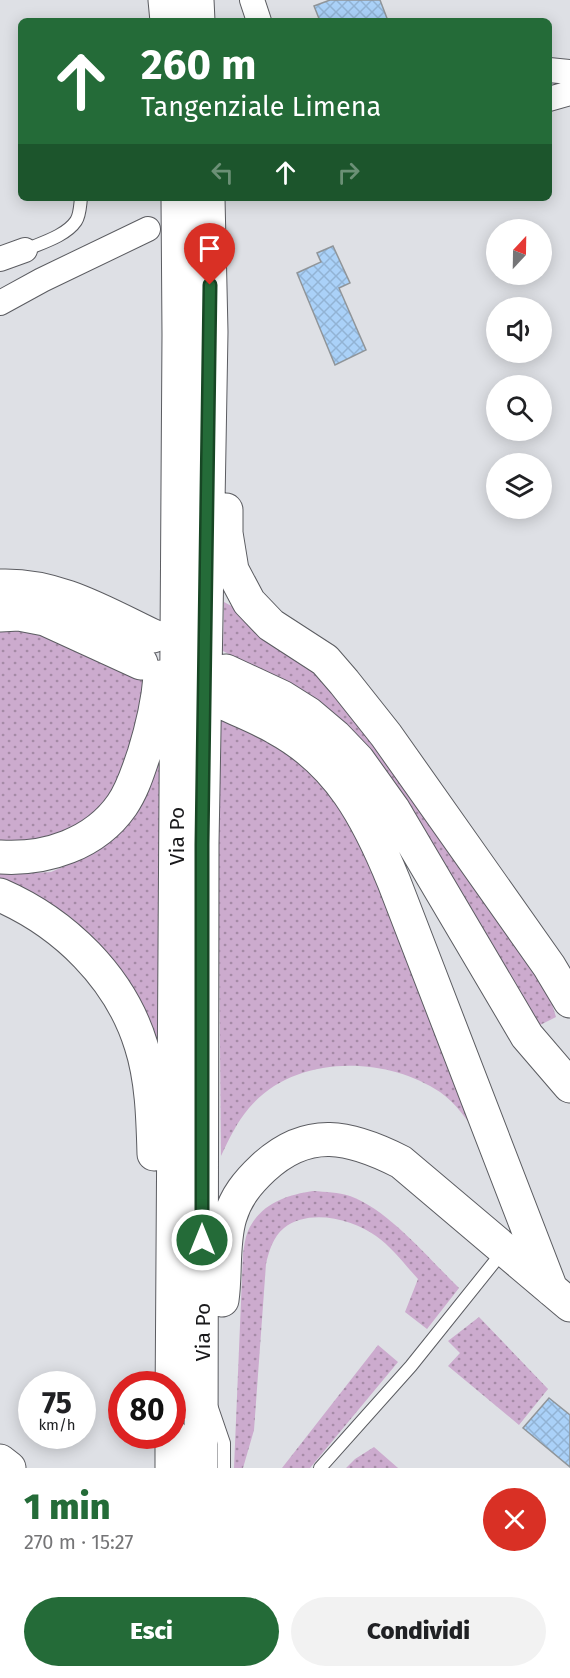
<!DOCTYPE html>
<html lang="it">
<meta charset="utf-8">
<style>
:root{--surface:#fff;--page:#f2f2f2;--text:#202124;--muted:#757577;--accent:#246b38}
body{margin:0;font-family:"Fira Sans",sans-serif;background:var(--page);color:var(--text);height:100vh;display:flex;flex-direction:column;font-size:22px;white-space:nowrap}
*{box-sizing:border-box;margin:0}
p{font-size:20px;color:var(--muted)}
.icon{flex:none;width:33px;height:33px;fill:none;stroke:currentColor;stroke-width:2;stroke-linecap:round;stroke-linejoin:round}
.map{position:relative;height:1468px;overflow:hidden}
.panel{display:flex;flex-direction:column;background:var(--surface);flex:1}
.panel>*{flex:none}
.banner{position:absolute;left:18px;top:18px;width:534px;height:183px;border-radius:9px;box-shadow:0 3px 15px #0003;background:#246b38;color:#fff;overflow:hidden}
.needle{width:39px;rotate:22deg}
.tools{position:absolute;left:486px;top:219px;display:grid;gap:12px}
.tools a{display:grid;place-items:center;width:66px;height:66px;border-radius:50%;background:var(--surface);box-shadow:0 3px 15px #0003;font-size:30px}
.speed{position:absolute;left:18px;top:1371px;display:flex;gap:12px;font-size:30px;font-weight:700;text-align:center}
.speed>*{display:grid;place-content:center;width:78px;height:78px;border-radius:50%;background:var(--surface);box-shadow:0 3px 15px #0003;line-height:1}
.speed small{font-size:15px;font-weight:400}
.speed .limit{border:9px solid #d22;background:#fff;color:#111}
.pin{position:absolute;display:grid;place-items:center;width:51px;height:51px;color:#fff;margin:-62px -26px;border-radius:50% 50% 50% 0;rotate:-45deg;box-shadow:0 0 6px #0007}
.pin .icon{rotate:45deg}
.me{position:absolute;width:66px;margin:-33px;rotate:0deg;stroke-linejoin:round;filter:drop-shadow(0 0 4px #0008)}
.turn{display:flex;align-items:center;gap:21px;height:126px;padding:0 24px;font-size:27px}
.turn .icon{width:78px;height:78px;stroke-width:2.5}
.turn b{display:block;font-size:42px;line-height:51px}
.lanes{display:flex;align-items:center;height:57px;padding:0 24px;background:#0003;justify-content:center;gap:30px;direction:ltr}
.lanes .off{opacity:.35}
.round{display:grid;place-items:center;flex:none;width:63px;height:63px;border-radius:32px;background:var(--page)}
.overview{display:flex;align-items:center;justify-content:space-between;height:102px;padding:0 24px}
h1{font-size:36px;font-weight:800;line-height:45px;color:var(--accent)}
.button{display:flex;gap:12px;margin-top:auto;padding:12px 24px}
.button a{flex:1;height:69px;border-radius:36px;background:var(--accent);color:#fff;font-size:24px;font-weight:800;line-height:69px;text-align:center}
.button a+a{background:var(--page);color:var(--text)}
.map>svg:first-child{display:block}
.grass{fill:url(#grass-dots)}
.building{fill:url(#building-cross-hatch);stroke:#909599;stroke-width:1.5}
.lines{fill:none;stroke-linecap:round;stroke-linejoin:round}
.lane-casing{stroke:#5b5c61;stroke-width:14}
.street-casing{stroke:#5b5c61;stroke-width:26}
.highway-casing{stroke:#5b5c61;stroke-width:35}
.lane{stroke:#fff;stroke-width:12}
.street{stroke:#fff;stroke-width:24}
.highway{stroke:#fff;stroke-width:33}
.route-casing{stroke:#174624;stroke-width:15}
.route{stroke:#246b38;stroke-width:10}
.labels{text-anchor:middle;stroke-width:6;stroke-linejoin:round;paint-order:stroke}
.street-label{font-size:21px;fill:#19191b;stroke:#fff}
</style>
<div class="map">
<svg width="570" height="1468" viewBox="0 0 570 1468">
<defs>
<pattern id="grass-dots" width="8" height="8" patternUnits="userSpaceOnUse" patternTransform="scale(1.5)"><rect width="8" height="8" fill="#ccabce"/><path d="M2 2h.1M6 6h.1" fill="none" stroke="#a58aa6" stroke-width="1.8" stroke-linecap="round"/></pattern>
<pattern id="building-cross-hatch" width="8" height="8" patternUnits="userSpaceOnUse" patternTransform="scale(1.5)"><rect width="8" height="8" fill="#aad1f8"/><path d="M0 0l8 8M0 8l8-8" fill="none" stroke="#92b3d4"/></pattern>
</defs>
<rect width="100%" height="100%" fill="#dee0e5"/>
<path class="grass" d="M224,602l24,13 69,50 223,300 16,52 -20,10 -255,-346 -58,-30z
M18,624l130,51c-14,64 -19,135 -89,163 -17,7 -40,8 -59,12v-224z
M217,711l57,29 49,42 38,53 118,302c-12,-17 -22,-33 -39,-45 -55,-37 -146,-38 -191,16 -12,14 -20,31 -28,48z
M165,748l-4,325 -16,-52 -145,-137v-12l18,2 33,-2 30,-13 25,-17z
M313,1191c13,1 25,1 37,5 39,14 80,64 109,92l-32,41 -22,-17 13,-33c-13,-14 -26,-32 -42,-43 -23,-17 -67,-28 -92,-8 -11,9 -15,23 -18,36l-12,166 -11,38h-9l9,-214c1,-7 2,-16 5,-23 12,-27 38,-36 65,-40z
M479,1317l69,72 -29,36 -71,-59 12,-13 -12,-12z
M378,1345l20,17 -88,106h-28z
M374,1447l24,21h-52l9,-9z"/>
<path class="building" d="M330,0h50l8,21h-68l-6,-15z
M333,246l17,37 -11,5 27,62 -31,15 -38,-92 24,-11 -4,-9z
M549,1398l21,17v52l-47,-39z"/>
<g class="lines">
<g class="lane-casing">
<path id="lane" d="M25,250c16,-7 41,-14 51,-29 4,-6 4,-15 5,-23
M212,1408l12,35v25
M320,1468l91,-102 93,-116"/>
</g>
<g class="street-casing">
<path id="street" d="M252,0l7,21
M549,70l21,2
M549,99l21,-6
M0,259l25,-9
M0,303l42,-23 106,-51"/>
</g>
<g class="highway-casing">
<path id="highway" d="M165,0l2,21
M197,0l1,21
M226,510v23l6,37 17,32 22,23 54,35 19,22 42,53 163,231 21,35
M0,586c57,-2 103,26 153,50
M0,615l19,-1 26,5 96,44
M226,671l56,26 27,17 26,22 23,24 35,49 134,227 43,50
M222,702c18,9 37,16 54,26 63,34 92,90 118,154l157,407
M0,857c46,3 95,-13 122,-52 11,-16 16,-34 22,-51 8,-26 14,-51 16,-77
M0,895c64,28 120,82 141,150 11,34 12,73 13,109
M222,1300c4,-27 0,-57 8,-83 6,-20 17,-34 33,-49 45,-42 87,-32 138,-6l169,143
M172,1409l7,-1074 -1,-137
M0,1461l9,7
M172,1468v-32
M201,1468l1,-624 9,-512 -3,-134"/>
</g>
<use href="#lane" class="lane"/>
<use href="#street" class="street"/>
<use href="#highway" class="highway"/>
</g>
<g class="lines">
<g class="route-casing">
<path id="route" d="M202,1240v-396l8,-559"/>
</g>
<use href="#route" class="route"/>
</g>
<g class="labels">
<g class="street-label">
<text transform="translate(177 836) rotate(-90)" y="7">Via Po</text>
<text transform="translate(203 1332) rotate(-90)" y="7">Via Po</text>
</g>
</g>
</svg>
<div class="tools">
<a><svg class="needle" viewBox="-14 -14 28 28"><path d="M0-13l5 13h-10z" fill="#e53935"/><path d="M0 13l5-13h-10z" fill="#757577"/></svg></a>
<a><svg class="icon" aria-label="sound" viewBox="0 0 24 24"><path d="M4 9h4l5-4v14l-5-4H4zM17 9q2 3 0 6"/></svg></a>
<a><svg class="icon" aria-label="search" viewBox="0 0 24 24"><circle cx="10" cy="10" r="6"/><path d="M15 15l6 6"/></svg></a>
<a><svg class="icon" aria-label="layers" viewBox="0 0 24 24"><path d="M12 4l9 5-9 5-9-5zM3 14l9 5 9-5"/></svg></a>
</div>
<div class="speed"><div>75<small>km/h</small></div><div class="limit">80</div></div>
<div class="pin" style="left:210px;top:285px;background:#d93025"><svg class="icon" aria-label="arrive" viewBox="0 0 24 24"><path d="M6 21V4h12l-3 4 3 4H6"/></svg></div>
<svg class="me" style="left:202px;top:1240px" viewBox="-20 -20 40 40"><circle r="17" fill="#246b38" stroke="#fff" stroke-width="3"/><path d="M0-11L8 9 0 5-8 9z" fill="#fff"/></svg>
<div class="banner">
<div class="turn"><svg class="icon" aria-label="ahead" viewBox="0 0 24 24"><path d="M12 20V5M6 11l6-6 6 6"/></svg><div><b>260 m</b>Tangenziale Limena</div></div>
<div class="lanes"><svg class="icon off" aria-label="left" viewBox="0 0 24 24"><path d="M17 20v-9H6M10 6l-5 5 5 5"/></svg><svg class="icon" aria-label="ahead" viewBox="0 0 24 24"><path d="M12 20V5M6 11l6-6 6 6"/></svg><svg class="icon off" aria-label="right" viewBox="0 0 24 24"><path d="M7 20v-9h11M14 6l5 5-5 5"/></svg></div>
</div>
</div>
<section class="panel">
<div class="overview"><div><h1>1 min</h1><p>270 m · 15:27</p></div><a class="round" style="background:#d93025;color:#fff"><svg class="icon" aria-label="close" viewBox="0 0 24 24"><path d="M6 6l12 12M18 6L6 18"/></svg></a></div>
<div class="button"><a>Esci</a><a>Condividi</a></div>
</section>
